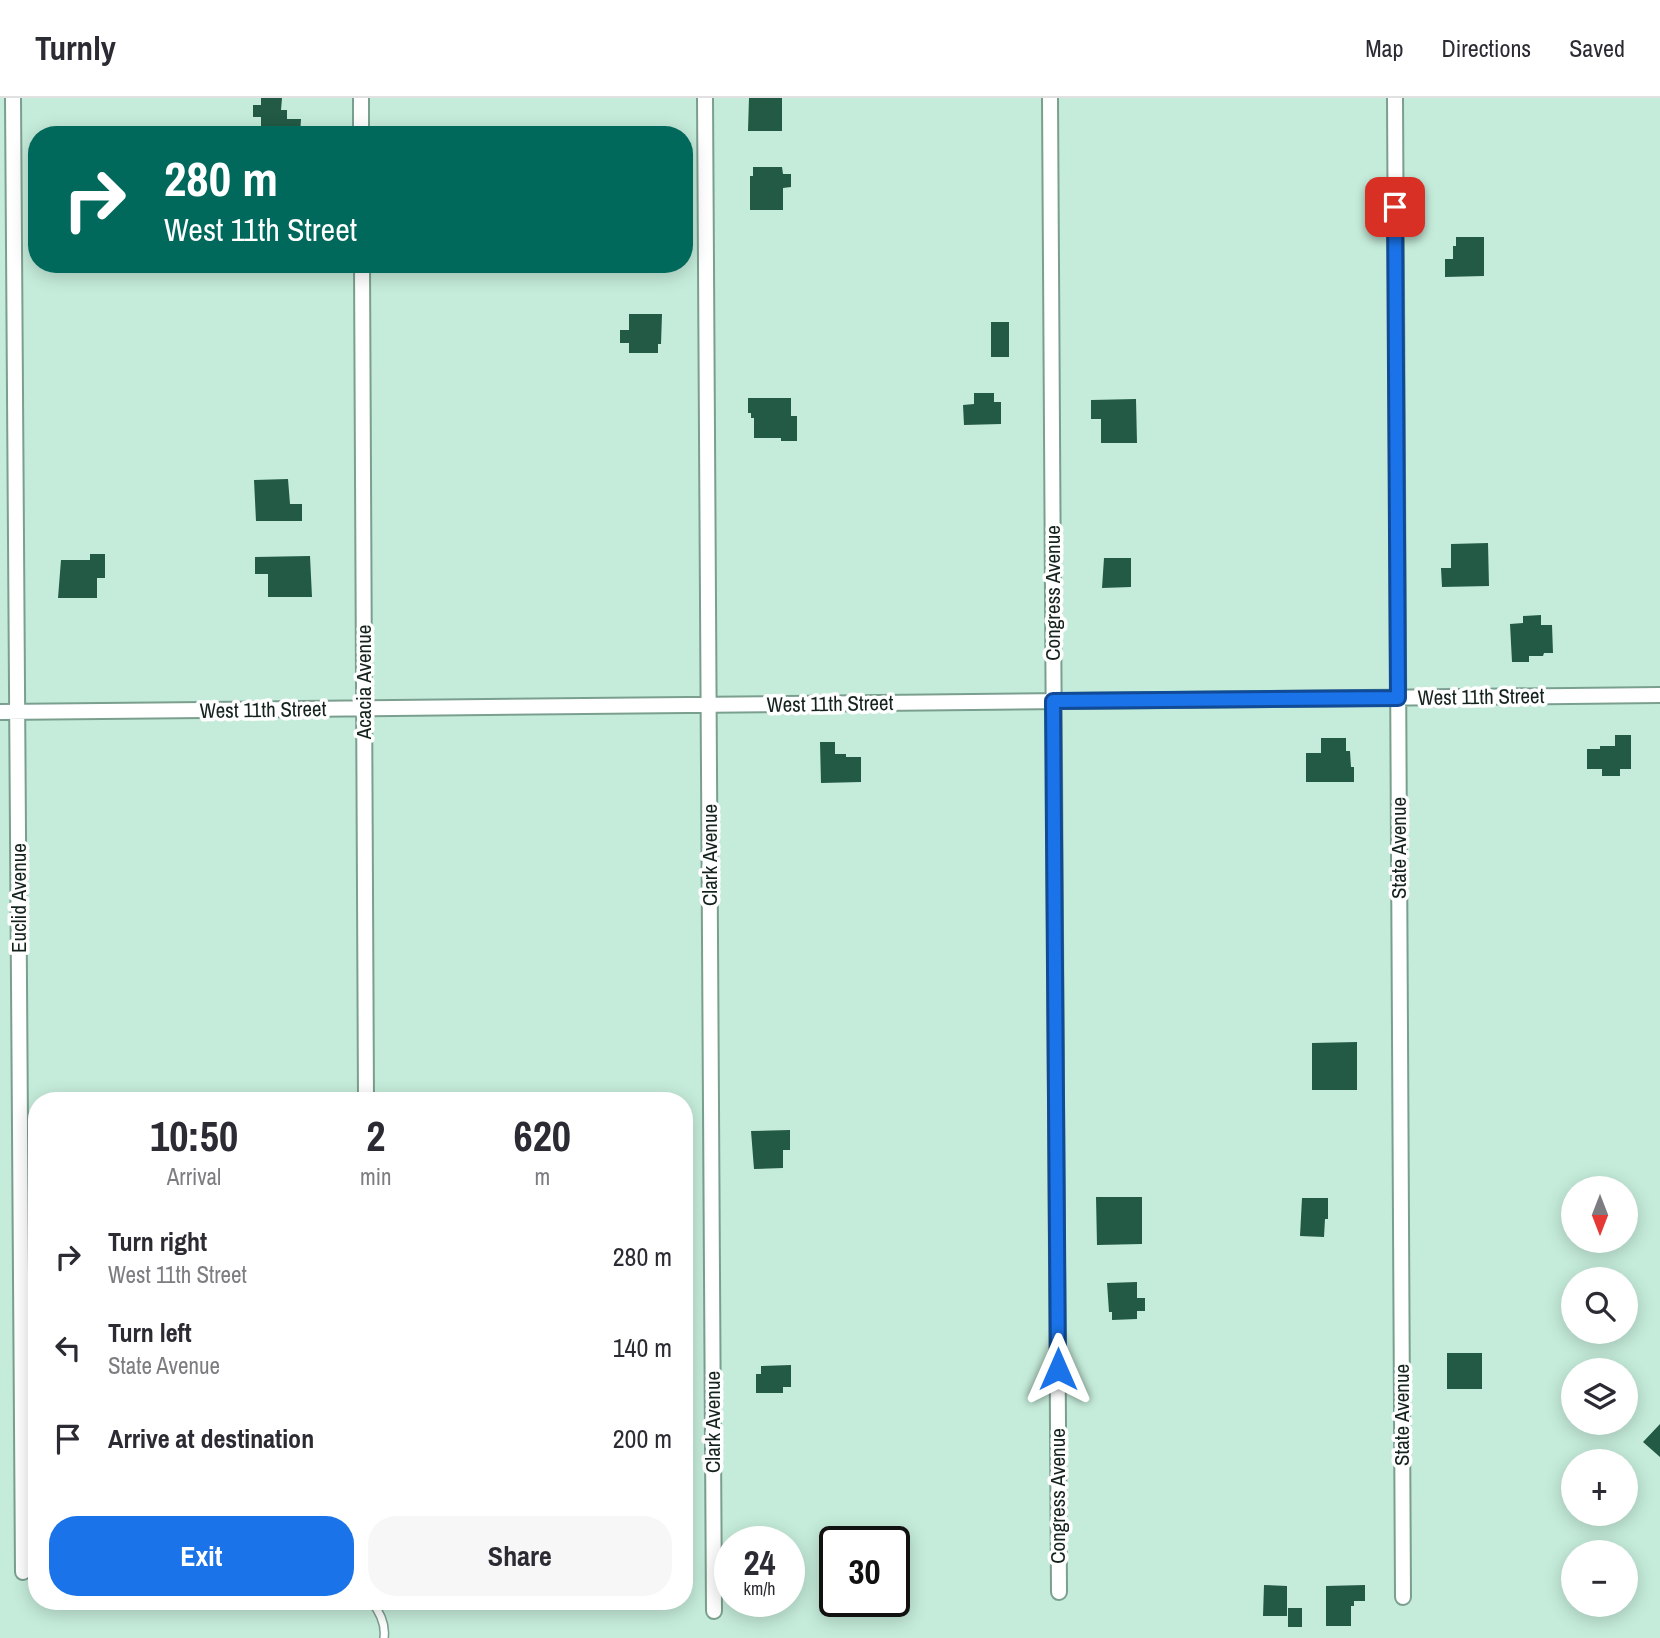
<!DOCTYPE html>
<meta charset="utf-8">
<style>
:root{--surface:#fff;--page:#f7f7f7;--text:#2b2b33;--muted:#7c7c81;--line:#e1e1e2;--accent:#1a73e8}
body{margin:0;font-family:"Archivo Narrow",sans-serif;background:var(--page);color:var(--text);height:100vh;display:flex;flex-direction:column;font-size:26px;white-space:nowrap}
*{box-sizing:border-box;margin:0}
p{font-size:23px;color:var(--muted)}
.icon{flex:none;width:38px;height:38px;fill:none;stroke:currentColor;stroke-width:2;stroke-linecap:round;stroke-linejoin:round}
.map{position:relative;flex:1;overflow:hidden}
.sheet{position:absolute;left:28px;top:994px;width:665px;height:518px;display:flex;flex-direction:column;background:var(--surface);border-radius:28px;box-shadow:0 4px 18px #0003}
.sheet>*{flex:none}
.hud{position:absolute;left:28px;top:28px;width:665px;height:147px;border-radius:28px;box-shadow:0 4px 18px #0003;background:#00695c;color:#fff;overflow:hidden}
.needle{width:46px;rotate:180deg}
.tools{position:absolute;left:1561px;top:1078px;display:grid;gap:14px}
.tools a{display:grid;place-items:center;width:77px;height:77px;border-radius:50%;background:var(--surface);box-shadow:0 4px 18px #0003;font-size:35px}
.speed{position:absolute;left:714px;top:1428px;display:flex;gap:14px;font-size:35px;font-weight:700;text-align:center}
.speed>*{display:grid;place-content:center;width:91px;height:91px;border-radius:50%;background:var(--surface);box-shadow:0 4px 18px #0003;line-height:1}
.speed small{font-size:18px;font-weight:400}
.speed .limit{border:4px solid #111;border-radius:10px;background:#fff;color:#111}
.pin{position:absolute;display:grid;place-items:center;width:60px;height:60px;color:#fff;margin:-30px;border-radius:14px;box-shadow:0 4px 10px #0006}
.me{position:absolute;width:77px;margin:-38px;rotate:0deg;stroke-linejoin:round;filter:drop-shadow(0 0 5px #0008)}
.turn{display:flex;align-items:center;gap:24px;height:147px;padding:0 21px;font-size:32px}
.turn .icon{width:91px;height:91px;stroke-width:2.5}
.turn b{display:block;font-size:49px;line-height:60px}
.eta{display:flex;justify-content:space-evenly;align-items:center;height:119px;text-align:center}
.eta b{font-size:42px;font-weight:700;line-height:49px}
.action{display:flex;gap:14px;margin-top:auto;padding:14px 21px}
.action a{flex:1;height:80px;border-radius:28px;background:var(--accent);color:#fff;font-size:28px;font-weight:700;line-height:80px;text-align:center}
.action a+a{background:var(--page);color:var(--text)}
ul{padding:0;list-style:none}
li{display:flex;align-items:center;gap:21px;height:91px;padding:0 21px}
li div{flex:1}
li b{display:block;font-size:26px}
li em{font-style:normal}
header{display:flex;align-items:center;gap:42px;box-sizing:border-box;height:98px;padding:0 35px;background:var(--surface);border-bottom:2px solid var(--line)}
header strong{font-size:33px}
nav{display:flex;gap:38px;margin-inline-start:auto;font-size:24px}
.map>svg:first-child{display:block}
.building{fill:#225a45}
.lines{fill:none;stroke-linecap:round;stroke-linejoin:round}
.lane-casing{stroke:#7b9f8f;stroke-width:10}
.street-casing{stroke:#7b9f8f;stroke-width:18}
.lane{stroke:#fff;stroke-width:7}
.street{stroke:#fff;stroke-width:14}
.route-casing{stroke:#114b97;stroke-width:18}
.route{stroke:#1a73e8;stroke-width:12}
.labels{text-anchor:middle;stroke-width:7;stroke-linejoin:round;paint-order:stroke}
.street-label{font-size:21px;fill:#15231d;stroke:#fff}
</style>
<header>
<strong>Turnly</strong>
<nav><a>Map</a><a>Directions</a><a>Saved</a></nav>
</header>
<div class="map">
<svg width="1660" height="1540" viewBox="0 0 1660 1540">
<rect width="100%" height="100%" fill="#c5ecda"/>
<path class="building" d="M261,0h21l-1,12h6v9h14l-1,16h-39v-18h-8v-12h8z
M749,0h33v33h-34z
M753,69h29l1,7h8v13l-8,1v22h-33v-34h3z
M1456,139h28v39l-39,1v-18h8v-13h3z
M629,216h33l-1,30h-3v9h-29v-10h-9v-13h9z
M991,224h18v35h-18z
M974,295h20v9h7v22l-37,1 -1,-20 11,-1z
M748,300h43v18h6v25h-16v-3h-27v-20h-3v-5h-3z
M1136,301l1,44h-36v-24h-10v-19z
M288,381l2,25h12v17h-46l-2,-41z
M1488,445l1,43 -47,1 -1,-19h10v-24z
M90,456h15v24h-8v20h-39l3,-38h29z
M310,458l2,41h-44v-23h-13v-17z
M1104,460h27v29l-29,1z
M1541,517v10h11l1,28h-9l-1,3h-14v6h-17l-2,-38 13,-1v-7z
M1615,637h16v34h-11v7h-18v-7h-15v-20h13v-3h15z
M1321,640h25v13h4l1,16h3v15h-48v-29h15z
M820,644h15v12h11v3h15v25l-40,1z
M1357,944v48h-45v-47z
M790,1032v20h-7v18l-29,1 -3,-38z
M1096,1099h46v47l-45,1z
M1302,1100h26v21h-3l-1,18 -24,-1z
M1137,1184v16h8v13h-8v8l-25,1v-8h-3l-2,-29z
M1447,1255h35v36h-35z
M791,1267v22h-8v6h-27v-19h5v-8z
M1660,1326v33l-17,-15z
M1264,1487l23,1v30h-24z
M1365,1487v16h-11v5h-3v20h-25v-40z
M1288,1510h14v19h-14z"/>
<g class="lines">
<g class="lane-casing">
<path id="lane" d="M371,1503c9,11 15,23 13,37"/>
</g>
<g class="street-casing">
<path id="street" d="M13,0l10,1474
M361,0v37
M705,0l9,1513
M1050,0l9,1494
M1395,0l8,1499
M362,166l4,837
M0,614l1660,-17"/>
</g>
<use href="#lane" class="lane"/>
<use href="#street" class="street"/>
</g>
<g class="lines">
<g class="route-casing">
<path id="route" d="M1058,1271l-5,-668 345,-3 -3,-491"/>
</g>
<use href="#route" class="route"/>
</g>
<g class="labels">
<g class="street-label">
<text transform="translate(1053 495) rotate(-90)" y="7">Congress Avenue</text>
<text transform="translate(364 584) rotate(-90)" y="7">Acacia Avenue</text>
<text transform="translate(1481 599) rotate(-1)" y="7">West 11th Street</text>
<text transform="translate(830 606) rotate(-1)" y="7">West 11th Street</text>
<text transform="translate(263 612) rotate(-1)" y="7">West 11th Street</text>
<text transform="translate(1399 750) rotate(-90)" y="7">State Avenue</text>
<text transform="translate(710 757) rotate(-90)" y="7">Clark Avenue</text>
<text transform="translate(19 800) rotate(-90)" y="7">Euclid Avenue</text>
<text transform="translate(1402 1317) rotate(-90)" y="7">State Avenue</text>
<text transform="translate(713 1324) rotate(-90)" y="7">Clark Avenue</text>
<text transform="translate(1058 1398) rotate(-90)" y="7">Congress Avenue</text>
</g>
</g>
</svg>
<div class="tools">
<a><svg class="needle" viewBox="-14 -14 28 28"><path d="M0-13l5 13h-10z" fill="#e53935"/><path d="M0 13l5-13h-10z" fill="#7c7c81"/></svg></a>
<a><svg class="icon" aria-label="search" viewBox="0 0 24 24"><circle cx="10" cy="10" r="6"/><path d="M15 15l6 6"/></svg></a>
<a><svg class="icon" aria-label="layers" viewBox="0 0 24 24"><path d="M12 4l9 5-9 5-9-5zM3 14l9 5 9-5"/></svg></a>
<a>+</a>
<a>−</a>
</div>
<div class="speed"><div>24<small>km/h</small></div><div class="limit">30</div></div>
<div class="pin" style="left:1395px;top:109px;background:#d93025"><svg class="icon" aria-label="arrive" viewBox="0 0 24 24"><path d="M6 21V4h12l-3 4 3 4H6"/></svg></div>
<svg class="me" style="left:1058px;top:1271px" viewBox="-20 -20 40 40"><path d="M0-17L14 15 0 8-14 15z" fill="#1a73e8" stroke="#fff" stroke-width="4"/></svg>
<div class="hud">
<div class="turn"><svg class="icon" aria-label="right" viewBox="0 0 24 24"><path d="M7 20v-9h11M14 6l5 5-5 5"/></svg><div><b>280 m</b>West 11th Street</div></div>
</div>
<section class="sheet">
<div class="eta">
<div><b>10:50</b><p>Arrival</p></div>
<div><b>2</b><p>min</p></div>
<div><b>620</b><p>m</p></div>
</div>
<ul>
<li><svg class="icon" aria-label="right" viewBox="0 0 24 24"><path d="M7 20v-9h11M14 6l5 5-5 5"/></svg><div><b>Turn right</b><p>West 11th Street</p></div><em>280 m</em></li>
<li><svg class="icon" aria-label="left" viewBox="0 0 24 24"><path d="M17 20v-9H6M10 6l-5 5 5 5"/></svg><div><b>Turn left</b><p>State Avenue</p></div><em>140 m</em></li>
<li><svg class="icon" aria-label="arrive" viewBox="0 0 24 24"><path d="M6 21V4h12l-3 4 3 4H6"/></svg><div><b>Arrive at destination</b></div><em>200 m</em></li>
</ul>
<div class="action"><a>Exit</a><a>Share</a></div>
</section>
</div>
